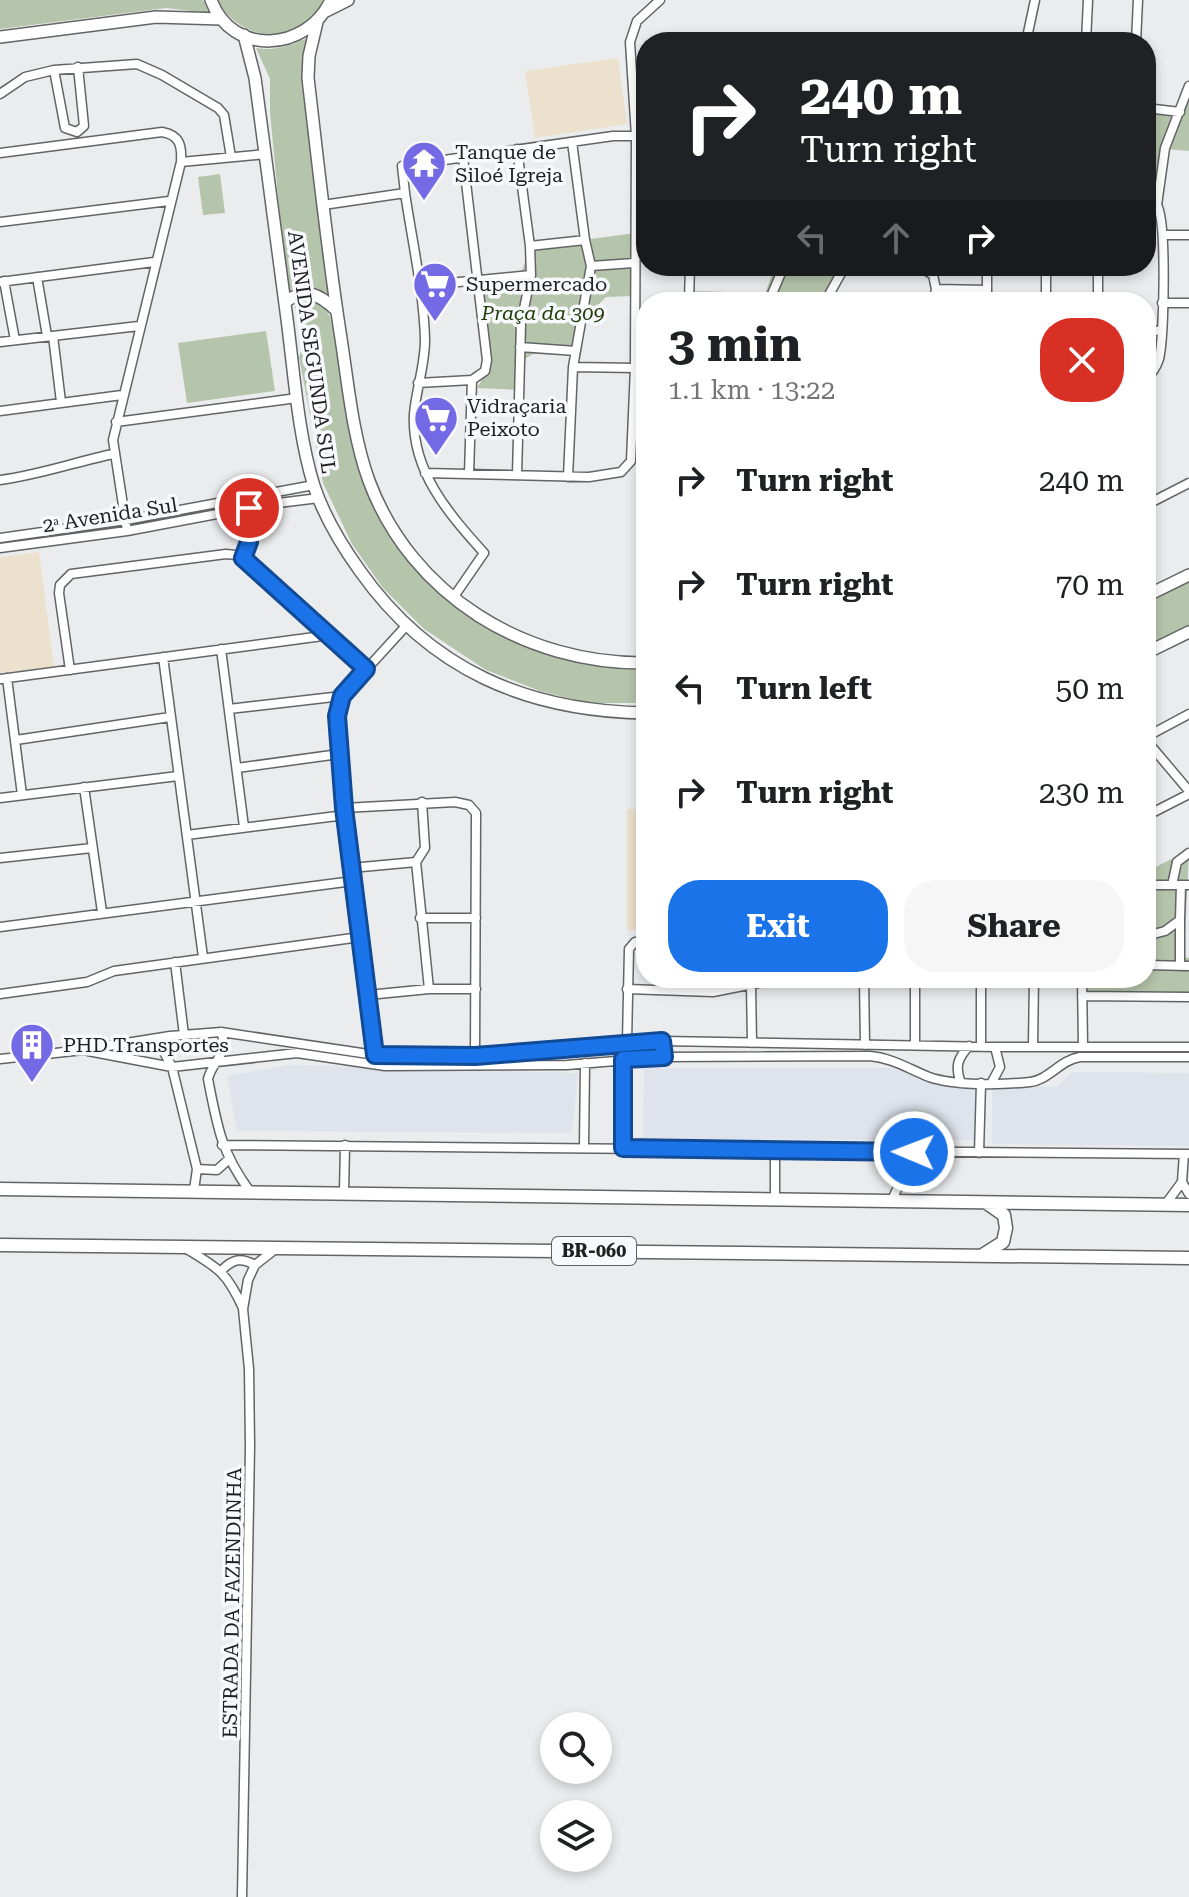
<!DOCTYPE html>
<meta charset="utf-8">
<style>
:root{--surface:#fff;--page:#f6f6f6;--text:#202124;--muted:#757577;--accent:#1a73e8}
body{margin:0;font-family:"Roboto Serif",serif;background:var(--page);color:var(--text);height:100vh;display:flex;flex-direction:column;font-size:30px;white-space:nowrap}
*{box-sizing:border-box;margin:0}
p{font-size:26px;color:var(--muted)}
.icon{flex:none;width:44px;height:44px;fill:none;stroke:currentColor;stroke-width:2;stroke-linecap:round;stroke-linejoin:round}
.map{position:relative;flex:1;overflow:hidden}
.details{position:absolute;left:636px;top:292px;width:520px;height:696px;display:flex;flex-direction:column;background:var(--surface);border-radius:32px;box-shadow:0 4px 12px #0003}
.details>*{flex:none}
.hud{position:absolute;left:636px;top:32px;width:520px;height:244px;border-radius:32px;box-shadow:0 4px 12px #0003;background:#202124;color:#fff;overflow:hidden}
.controls{position:absolute;left:540px;top:1712px;display:grid;gap:16px}
.controls a{display:grid;place-items:center;width:72px;height:72px;border-radius:50%;background:var(--surface);box-shadow:0 4px 12px #0003;font-size:40px}
.pin{position:absolute;display:grid;place-items:center;width:68px;height:68px;color:#fff;margin:-34px;border:4px solid #fff;border-radius:50%;box-shadow:0 2px 8px #0007}
.me{position:absolute;width:88px;margin:-44px;rotate:271deg;stroke-linejoin:round;filter:drop-shadow(0 0 6px #0008)}
.turn{display:flex;align-items:center;gap:28px;height:168px;padding:0 32px;font-size:36px}
.turn .icon{width:104px;height:104px;stroke-width:2.5}
.turn b{display:block;font-size:56px;line-height:68px}
.lanes{display:flex;align-items:center;height:76px;padding:0 32px;background:#0003;justify-content:center;gap:40px;direction:ltr}
.lanes .off{opacity:.35}
.round{display:grid;place-items:center;flex:none;width:84px;height:84px;border-radius:32px;background:var(--page)}
.summary{display:flex;align-items:center;justify-content:space-between;height:136px;padding:0 32px}
h1{font-size:48px;font-weight:700;line-height:60px}
.cta{display:flex;gap:16px;margin-top:auto;padding:16px 32px}
.cta a{flex:1;height:92px;border-radius:32px;background:var(--accent);color:#fff;font-size:32px;font-weight:700;line-height:92px;text-align:center}
.cta a+a{background:var(--page);color:var(--text)}
ul{padding:0;list-style:none}
li{display:flex;align-items:center;gap:24px;height:104px;padding:0 32px}
li div{flex:1}
li b{display:block;font-size:30px}
li em{font-style:normal}
.map>svg:first-child{display:block}
.built{fill:#dee3ec}
.education{fill:#ece1cc}
.green{fill:#b5c5ab}
.lines{fill:none;stroke-linecap:round;stroke-linejoin:round}
.minor-casing{stroke:#626466;stroke-width:11}
.major-casing{stroke:#626466;stroke-width:14}
.highway-casing{stroke:#626466;stroke-width:15}
.minor{stroke:#fff;stroke-width:8}
.major{stroke:#fff;stroke-width:11}
.highway{stroke:#fff;stroke-width:12}
.route-casing{stroke:#114b97;stroke-width:20}
.route{stroke:#1a73e8;stroke-width:14}
.labels{text-anchor:middle;stroke-width:7;stroke-linejoin:round;paint-order:stroke}
.shield{fill:#f8f9fc;stroke:#606062;stroke-width:2}
.shield-label{font-size:18px;font-weight:bold;fill:#1f1f20}
.poi-label{font-size:20px;fill:#1f1f20;stroke:#f8f9fc;text-anchor:start}
.park-label{font-size:20px;font-style:italic;fill:#213b09;stroke:#f8f9fc}
.street-label{font-size:20px;fill:#1f1f20;stroke:#f8f9fc}
</style>
<div class="map">
<svg width="1189" height="1897" viewBox="0 0 1189 1897">
<rect width="100%" height="100%" fill="#ebecee"/>
<path class="built" d="M289,1065l289,8 -6,60 -335,-2 -10,-55z
M644,1068h246l85,21 -1,51 -331,-1z
M1072,1072l117,1v73l-197,-2v-58l65,1z"/>
<path class="education" d="M618,58l9,66 -92,14 -10,-67z
M39,552l15,115 -54,6v-116z
M627,809h19v121h-19z"/>
<path class="green" d="M0,0h203l6,13 -43,-5 -166,21z
M217,0h106c-19,50 -83,43 -106,0z
M307,38c-10,35 0,68 4,103 6,52 12,103 19,154 -16,-8 -27,-10 -43,-2l-17,-181v-33l-14,-31c20,3 33,-2 51,-10z
M1189,84v67l-24,-2 -3,63 -16,-2v-104l29,3z
M220,174l5,39 -22,2 -5,-38z
M636,233l-1,63 -29,1 -22,22 -3,36 -48,-1 -15,9 1,27 -42,-2 12,-20 -8,-87 39,-4 10,-30z
M775,266h72l-15,28 13,8h-83z
M309,298l11,5 10,13 37,170 23,49 49,58 31,25 35,19 49,18 92,12v36h-59l-47,-12 -54,-21 -62,-41 -41,-41 -31,-44 -29,-61 -24,-126 4,-12 -8,-38 5,-8z
M266,331l9,60 -88,12 -9,-60z
M1189,579v48l-43,21v-47z
M1189,850l-5,107 5,1v44l-111,-3 1,-14 -6,-7h73v-106z
M726,978h143l-6,5h-92l-46,11z"/>
<g class="lines">
<g class="minor-casing">
<path id="minor" d="M1026,42l9,-42
M1086,42l2,-42
M1136,42l2,-42
M54,70l11,58 12,4 7,-6 -6,-59
M0,94l25,-17 29,-7 83,-6 25,11 56,33 6,7 7,42
M1146,108l34,4
M572,142l13,98
M517,149l13,97
M0,153l162,-21c18,3 20,14 19,30l-68,278 14,91
M463,157l24,203 -2,11 -13,9 -3,94
M181,162l85,-8
M405,193l-3,-27 211,-30h23
M323,205l82,-12c7,47 19,101 20,147 0,25 -9,50 -11,74 -3,57 35,100 70,139l-31,45
M0,222l169,-21
M1164,235h25
M919,266l14,9 3,14 -3,13
M37,277l10,59
M4,281l11,59
M0,282l154,-20
M418,286l113,-11 -1,-29 55,-6 6,26 43,-3
M936,289l51,1
M689,297l81,1
M689,301l1,-35
M769,301l15,-35
M825,302l20,-36
M987,302v-36
M1046,302v-36
M1098,302v-36
M1162,303h27
M1146,330l14,1
M53,336l8,66
M0,342l139,-16
M520,347l56,4
M573,367l62,1
M1146,379c7,-6 10,-11 13,-20 5,-22 8,-137 -2,-154l8,-57 24,-62
M418,383l54,-3
M0,411l122,-16
M116,422l181,-24
M425,473l164,4 32,-5 10,-11 4,-93 1,-232 -6,-94 7,-21 23,-21
M517,475l4,-152 10,-48
M568,477l5,-110 18,-101
M0,480c39,-5 75,-18 113,-26
M1146,505l43,-22
M0,538l126,-18 188,-35
M0,548l127,-17 143,-27 49,-6
M243,558l6,-16v-34
M221,649l23,178
M163,657l40,300
M70,670l-11,-77 1,-8 11,-11 155,-20 10,1 15,8 115,106
M7,678l15,117
M0,679l330,-44
M229,709l113,-13
M1146,737l43,-23
M16,740l154,-23
M1146,740l43,51
M237,768l102,-14
M84,787l18,125
M0,798l178,-22
M422,802l3,46 -9,14 13,127
M344,808l111,-6 14,3 7,8 -1,243
M1146,816l43,-22
M187,835l158,-20
M0,858l92,-10
M351,868l65,-6
M1146,885h43
M1172,885l5,-23 12,-9
M420,918h56
M1180,920v46
M0,927l353,-46
M1146,936l19,-5 15,-11 1,-35
M175,962l9,73
M1146,965l43,1
M864,978l1,67
M915,978v67
M1082,978l1,68
M751,985l1,58
M627,989l86,3 56,-11 72,-3
M0,994l87,-12 27,-11 246,-34
M368,995l61,-6h47
M1082,996l107,1
M221,1032c9,21 -9,29 -13,47 9,46 13,73 41,111
M170,1036l-5,18 7,13 25,102 -3,21
M627,1042l2,-93 6,-7 11,-3
M981,1046v-68
M1033,1046l1,-68
M88,1051l84,16 125,-14 88,13 182,-1 97,-8 206,-1c22,2 39,13 59,21 26,9 73,8 101,5 19,-2 30,-22 50,-25h109
M375,1055l-31,-247 -7,-92 5,-20 64,-70
M0,1059l83,-9 87,-14 51,-4 154,23 100,1 187,-15 333,6h194
M992,1082l8,-15 -5,-20
M961,1083c-6,-16 -4,-24 8,-37
M222,1145l967,9
M584,1147l1,-84
M623,1148v-89
M775,1150v49
M979,1153l2,-70
M197,1169l20,1 11,-10
M1182,1182l7,12
M344,1192l1,-47
M892,1200l22,-48
M1165,1205l17,-23 2,-28
M185,1248c33,20 41,23 58,60
M222,1270c11,-11 19,-13 33,-5
M242,1897l8,-451 -1,-77 -6,-60 5,-29 7,-15 23,-18"/>
</g>
<g class="major-casing">
<path id="major" d="M211,0c21,57 96,52 120,0
M326,11l22,-11
M317,22l-8,34 -1,22c10,85 19,170 32,254 8,50 12,102 29,149 43,115 156,183 277,182
M244,35l11,43c11,80 22,160 32,241 7,53 11,116 27,167 10,30 28,60 46,85 70,99 167,140 286,142
M0,37l156,-20 66,2
M285,302c21,-15 34,-8 51,8
M1146,596l43,-21
M1146,653l43,-21"/>
</g>
<g class="highway-casing">
<path id="highway" d="M0,1189l1189,16
M0,1245l1189,13
M984,1254l19,-12 3,-14 -2,-13 -16,-11"/>
</g>
<use href="#minor" class="minor"/>
<use href="#major" class="major"/>
<use href="#highway" class="highway"/>
</g>
<g class="lines">
<g class="route-casing">
<path id="route" d="M249,508v34l-6,16 123,111 -24,27 -5,20 7,92 31,247 100,1 187,-15 2,16 -41,2v89l291,4"/>
</g>
<use href="#route" class="route"/>
</g>
<defs>
<g id="temple-pin" transform="scale(2.3)"><path d="M0 17L-7.5 6A9.5 9.5 0 1 1 7.5 6Z" fill="#756ae5" stroke="#f8f9fc"/><path d="M0-6L5-2H3V0L6.5 2.5H4V6H1.5V3h-3V6H-4V2.5H-6.5L-3 0V-2H-5Z" fill="#fff"/></g>
<g id="supermarket-pin" transform="scale(2.3)"><path d="M0 17L-7.5 6A9.5 9.5 0 1 1 7.5 6Z" fill="#756ae5" stroke="#f8f9fc"/><path d="M-6-5.5h2.5l.6 2H6L4.5 2H-2.5L-4.4-4H-6ZM-1.5 3.2a1.3 1.3 0 1 0 .1 0ZM3 3.2a1.3 1.3 0 1 0 .1 0Z" fill="#fff"/></g>
<g id="building-pin" transform="scale(2.3)"><path d="M0 17L-7.5 6A9.5 9.5 0 1 1 7.5 6Z" fill="#756ae5" stroke="#f8f9fc"/><path d="M-4-6H4V6H1V3H-1V6H-4ZM-2.5-4.3h1.7v1.8h-1.7ZM.8-4.3h1.7v1.8H.8ZM-2.5-1h1.7V.8h-1.7ZM.8-1h1.7V.8H.8Z" fill="#fff"/></g>
</defs>
<g fill-rule="evenodd">
<use href="#temple-pin" x="424" y="163"/>
<use href="#supermarket-pin" x="435" y="284"/>
<use href="#supermarket-pin" x="436" y="418"/>
<use href="#building-pin" x="32" y="1045"/>
</g>
<g class="labels">
<rect class="shield" x="552" y="1237" width="84" height="28" rx="6"/>
<g class="shield-label">
<text x="594" y="1257">BR-060</text>
</g>
<g class="poi-label">
<text x="455" y="159">Tanque de<tspan x="455" dy="23">Siloé Igreja</tspan></text>
<text x="466" y="291">Supermercado</text>
<text x="467" y="413">Vidraçaria<tspan x="467" dy="23">Peixoto</tspan></text>
<text x="63" y="1052">PHD Transportes</text>
</g>
<g class="park-label">
<text x="543" y="320">Praça da 309</text>
</g>
<g class="street-label">
<text transform="translate(312 352) rotate(82)" y="7">AVENIDA SEGUNDA SUL</text>
<text transform="translate(110 515) rotate(-9)" y="7">2ᵃ Avenida Sul</text>
<text transform="translate(232 1603) rotate(-89)" y="7">ESTRADA DA FAZENDINHA</text>
</g>
</g>
</svg>
<div class="controls">
<a><svg class="icon" aria-label="search" viewBox="0 0 24 24"><circle cx="10" cy="10" r="6"/><path d="M15 15l6 6"/></svg></a>
<a><svg class="icon" aria-label="layers" viewBox="0 0 24 24"><path d="M12 4l9 5-9 5-9-5zM3 14l9 5 9-5"/></svg></a>
</div>
<div class="pin" style="left:249px;top:508px;background:#d93025"><svg class="icon" aria-label="arrive" viewBox="0 0 24 24"><path d="M6 21V4h12l-3 4 3 4H6"/></svg></div>
<svg class="me" style="left:914px;top:1152px" viewBox="-20 -20 40 40"><circle r="17" fill="#1a73e8" stroke="#fff" stroke-width="3"/><path d="M0-11L8 9 0 5-8 9z" fill="#fff"/></svg>
<div class="hud">
<div class="turn"><svg class="icon" aria-label="right" viewBox="0 0 24 24"><path d="M7 20v-9h11M14 6l5 5-5 5"/></svg><div><b>240 m</b>Turn right</div></div>
<div class="lanes"><svg class="icon off" aria-label="left" viewBox="0 0 24 24"><path d="M17 20v-9H6M10 6l-5 5 5 5"/></svg><svg class="icon off" aria-label="ahead" viewBox="0 0 24 24"><path d="M12 20V5M6 11l6-6 6 6"/></svg><svg class="icon" aria-label="right" viewBox="0 0 24 24"><path d="M7 20v-9h11M14 6l5 5-5 5"/></svg></div>
</div>
<section class="details">
<div class="summary"><div><h1>3 min</h1><p>1.1 km · 13:22</p></div><a class="round" style="background:#d93025;color:#fff"><svg class="icon" aria-label="close" viewBox="0 0 24 24"><path d="M6 6l12 12M18 6L6 18"/></svg></a></div>
<ul>
<li><svg class="icon" aria-label="right" viewBox="0 0 24 24"><path d="M7 20v-9h11M14 6l5 5-5 5"/></svg><div><b>Turn right</b></div><em>240 m</em></li>
<li><svg class="icon" aria-label="right" viewBox="0 0 24 24"><path d="M7 20v-9h11M14 6l5 5-5 5"/></svg><div><b>Turn right</b></div><em>70 m</em></li>
<li><svg class="icon" aria-label="left" viewBox="0 0 24 24"><path d="M17 20v-9H6M10 6l-5 5 5 5"/></svg><div><b>Turn left</b></div><em>50 m</em></li>
<li><svg class="icon" aria-label="right" viewBox="0 0 24 24"><path d="M7 20v-9h11M14 6l5 5-5 5"/></svg><div><b>Turn right</b></div><em>230 m</em></li>
</ul>
<div class="cta"><a>Exit</a><a>Share</a></div>
</section>
</div>
